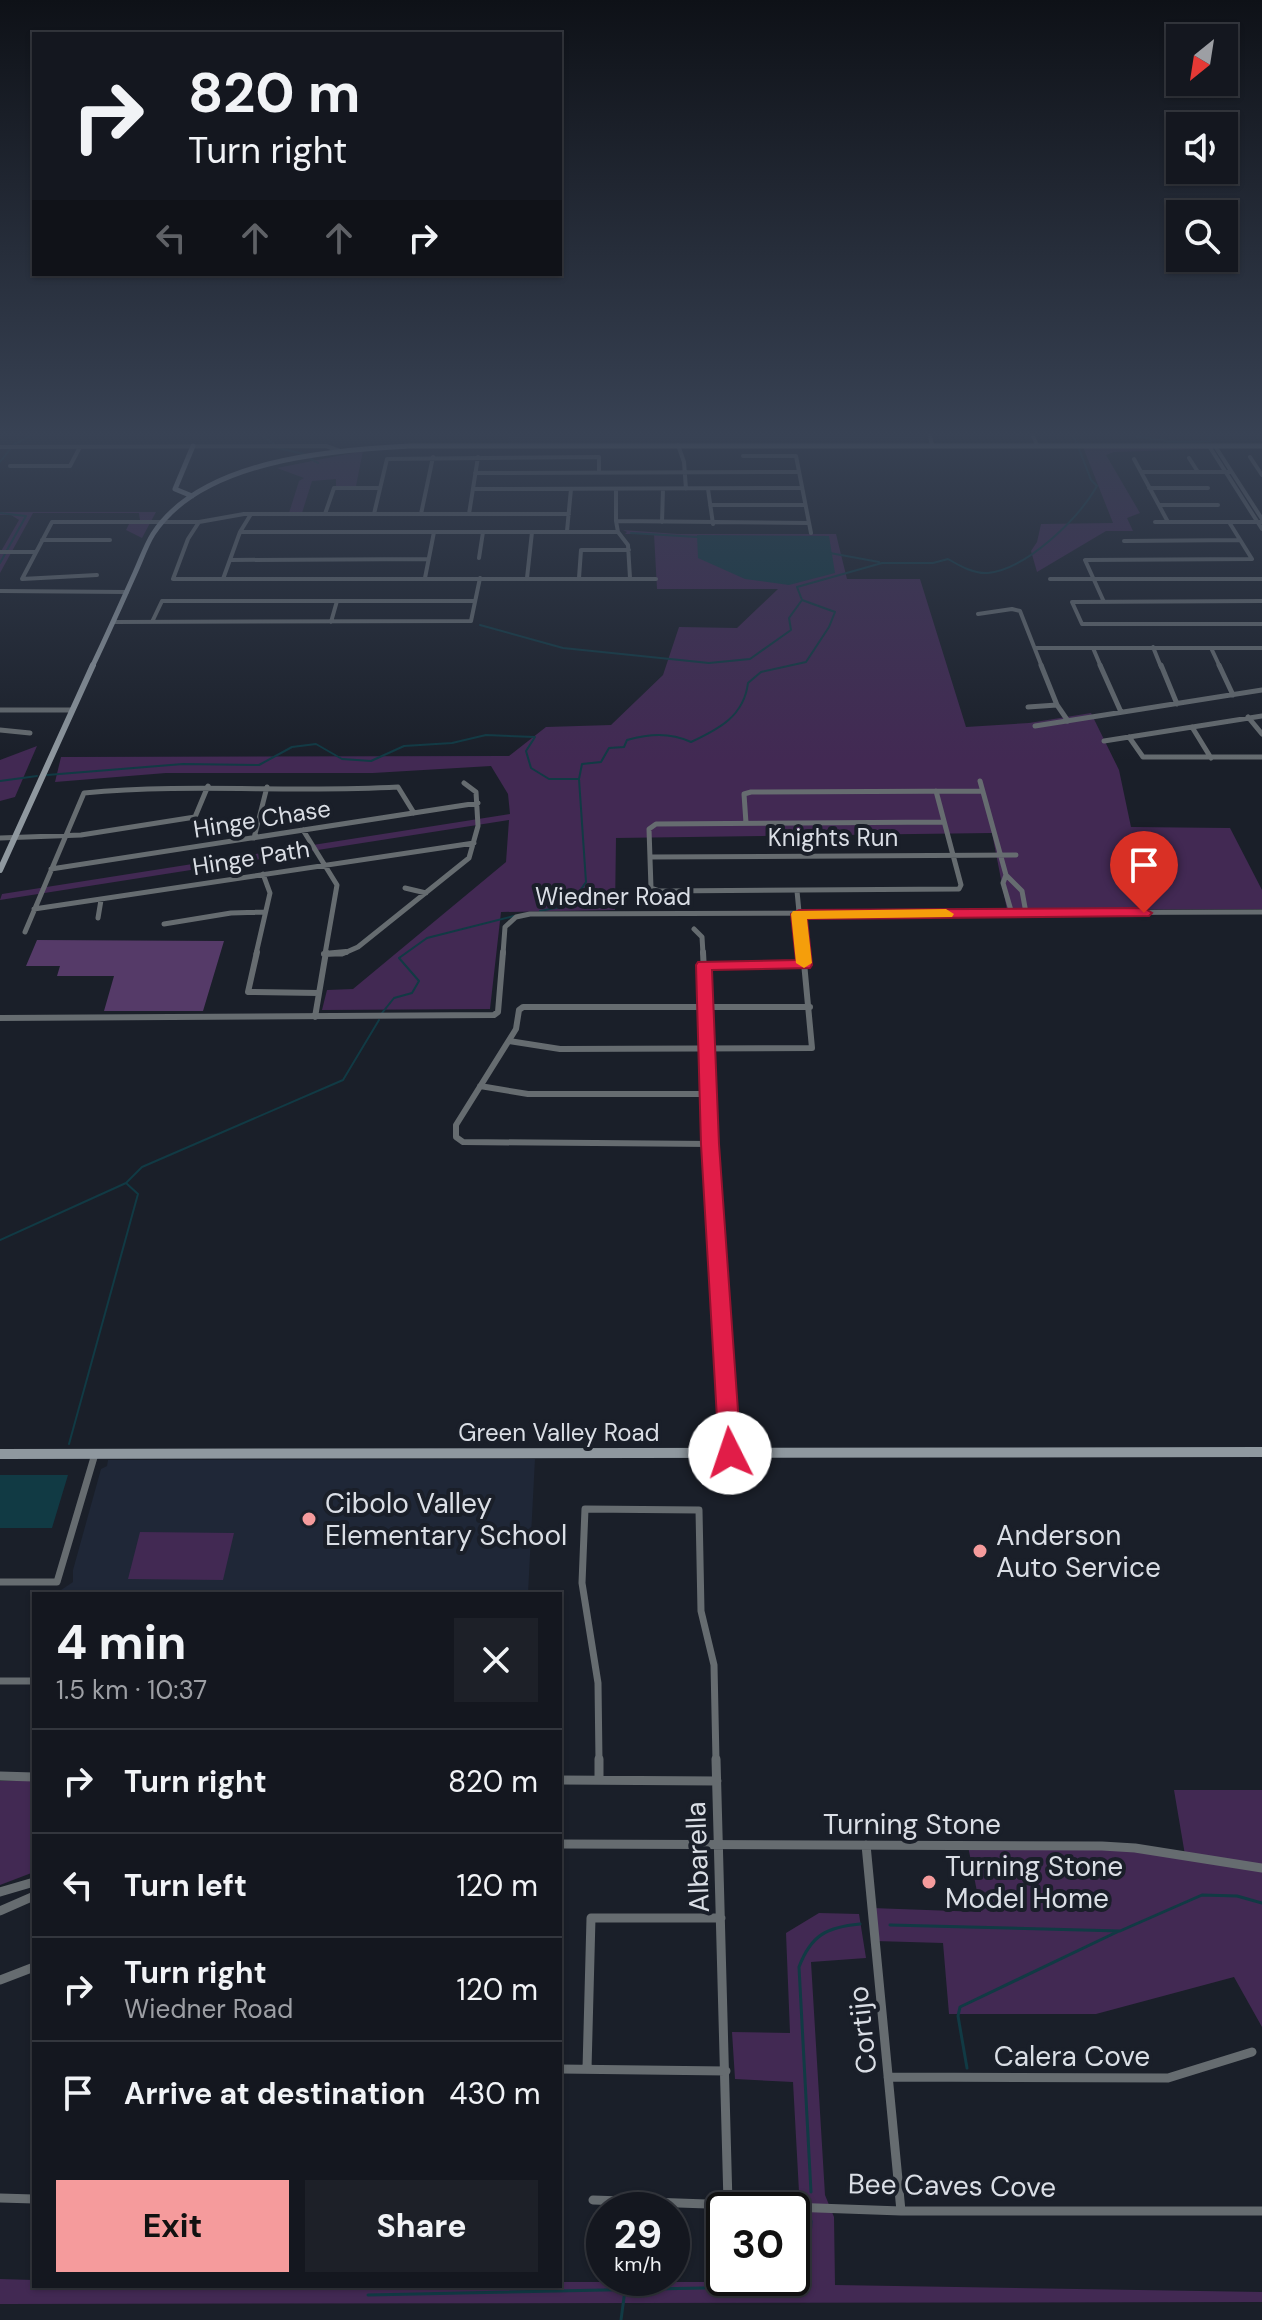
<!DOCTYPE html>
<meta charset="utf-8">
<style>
:root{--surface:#14171f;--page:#1d2028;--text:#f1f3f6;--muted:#9d9fa4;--line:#33363d;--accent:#f59b9c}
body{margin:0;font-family:"DM Sans",sans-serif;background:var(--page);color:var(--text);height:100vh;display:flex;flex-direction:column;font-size:30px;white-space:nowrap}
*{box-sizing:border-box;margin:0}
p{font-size:26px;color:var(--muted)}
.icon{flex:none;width:44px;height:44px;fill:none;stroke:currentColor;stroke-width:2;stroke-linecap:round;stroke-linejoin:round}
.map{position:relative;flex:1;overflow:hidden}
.side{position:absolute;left:32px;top:1592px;width:530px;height:696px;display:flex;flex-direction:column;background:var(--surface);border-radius:0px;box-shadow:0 2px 6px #0004,0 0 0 2px var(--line)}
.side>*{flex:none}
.hud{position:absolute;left:32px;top:32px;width:530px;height:244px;border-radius:0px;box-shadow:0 2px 6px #0004,0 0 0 2px var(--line);background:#14171f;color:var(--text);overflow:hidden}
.needle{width:52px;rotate:210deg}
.controls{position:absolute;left:1166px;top:24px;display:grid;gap:16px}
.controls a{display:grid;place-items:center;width:72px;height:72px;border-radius:0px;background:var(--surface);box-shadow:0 2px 6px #0004,0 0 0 2px var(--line);font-size:40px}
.speed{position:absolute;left:586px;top:2192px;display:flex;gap:16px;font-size:40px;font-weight:700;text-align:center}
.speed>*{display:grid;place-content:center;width:104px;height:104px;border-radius:50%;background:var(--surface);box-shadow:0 2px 6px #0004,0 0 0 2px var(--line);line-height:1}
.speed small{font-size:20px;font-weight:400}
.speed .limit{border:4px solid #111;border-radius:12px;background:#fff;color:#111}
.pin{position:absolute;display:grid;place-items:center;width:68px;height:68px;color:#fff;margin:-82px -34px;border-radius:50% 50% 50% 0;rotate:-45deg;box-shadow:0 0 8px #0007}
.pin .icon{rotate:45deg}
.me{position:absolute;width:88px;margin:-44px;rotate:356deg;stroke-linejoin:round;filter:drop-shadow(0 0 6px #0008)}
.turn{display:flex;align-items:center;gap:28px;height:168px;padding:0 24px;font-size:36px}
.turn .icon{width:104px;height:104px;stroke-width:2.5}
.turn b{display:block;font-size:56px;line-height:68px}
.lanes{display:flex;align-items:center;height:76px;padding:0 24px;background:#0003;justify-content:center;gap:40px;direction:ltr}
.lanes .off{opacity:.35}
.round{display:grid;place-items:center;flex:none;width:84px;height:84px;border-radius:0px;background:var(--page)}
.overview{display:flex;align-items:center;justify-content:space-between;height:136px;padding:0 24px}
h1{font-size:48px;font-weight:700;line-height:60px}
.cta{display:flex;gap:16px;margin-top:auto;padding:16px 24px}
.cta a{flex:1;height:92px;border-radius:0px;background:var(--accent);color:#111;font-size:32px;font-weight:700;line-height:92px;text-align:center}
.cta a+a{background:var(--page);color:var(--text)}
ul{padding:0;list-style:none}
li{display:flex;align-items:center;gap:24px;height:104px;padding:0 24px;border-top:2px solid var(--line)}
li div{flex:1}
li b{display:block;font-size:30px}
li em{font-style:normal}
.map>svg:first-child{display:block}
.built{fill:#1f2737}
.green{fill:#422953}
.forest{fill:#553a68}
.water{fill:#113a44}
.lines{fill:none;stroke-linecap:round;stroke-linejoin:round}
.stream-far1{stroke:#113a44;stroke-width:2}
.stream{stroke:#113a44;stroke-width:3}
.street-far4{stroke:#666c70;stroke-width:4}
.street-far3{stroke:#666c70;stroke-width:5}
.street-far2{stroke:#666c70;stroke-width:6}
.street-far1{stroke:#666c70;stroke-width:7}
.street{stroke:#666c70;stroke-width:9}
.secondary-far2{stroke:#8f989f;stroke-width:5}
.secondary-far1{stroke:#8f989f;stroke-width:6}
.secondary{stroke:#8f989f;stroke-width:10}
.route{fill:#e11d48;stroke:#92132f;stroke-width:2}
.slow{fill:#f59e0b}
.poi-dot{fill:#f59b9c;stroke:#1a1f29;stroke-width:3}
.labels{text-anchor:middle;stroke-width:8;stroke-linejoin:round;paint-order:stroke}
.street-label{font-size:24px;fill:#dadee5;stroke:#1a1f29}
.near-poi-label{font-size:28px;fill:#dadee5;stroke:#1a1f29;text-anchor:start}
.near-street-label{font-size:28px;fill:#dadee5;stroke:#1a1f29}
</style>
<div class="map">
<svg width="1262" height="2320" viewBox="0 0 1262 2320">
<rect width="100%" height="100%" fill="#1a1f29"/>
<path class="built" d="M509,436h414l2,7 -417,1z
M535,1459l-7,135h-473l18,-12v-12l28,-101 6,-3 1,-6z"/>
<path class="green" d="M1083,447h179l-148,5 -8,3 34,58 -13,5 6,13h-27l-69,41 -6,-21 6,-9 4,-18 72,-1z
M363,451l-7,35h-20v-7l-24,2 -10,32h-13l10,-32 5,-3 -27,-10z
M0,512h156l-14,26 -16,-8 3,-6 11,-4 -1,-7h-106l-33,60v-20l19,-33 -8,-5h-11z
M623,530l55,4h158l11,45h73l46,148 63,-4 62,-10 28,57 12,57 99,1 32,62v19l-255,1 -15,-77 -376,5 -1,72 -114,2 -11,97 -168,1 5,-20 26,-1 153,-127 3,-42 -509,80 2,-6 508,-80 -2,-20 -17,-28 -118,7h-207l-111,9 6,-25 448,-1 37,-29 65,-2 52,-50 16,-48 58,1 41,-39h-121l-3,-55h-29l2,-2z
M37,746l-22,51 -15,4v-41z
M140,1532l94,1 -11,47 -95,-1z
M0,1781h34v91l-34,13z
M1174,1790h88v237l-28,-50 -138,37h-147l-6,-71 -68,-2 -3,-33 109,4 -13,-66h134l83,9z
M819,1913l40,1 7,44 -55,4 14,233 9,22 1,68 427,7v10l-1262,2v-25l34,1v6h526v-4h214l2,-4h16v-44l6,-16 1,-26 -6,-110 -58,-3 -3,-47 58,1 -4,-100z"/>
<path class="forest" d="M37,940l187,1 -21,70h-99l10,-35h-57l3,-10h-34z"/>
<path class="water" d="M697,535l132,1 6,37 -46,12 -44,-6 -47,-21z
M0,1475h68l-16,53h-52z"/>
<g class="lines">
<path class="stream-far1" d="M263,436l11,8
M1073,436l4,7
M1135,436l38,6 38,-1 -3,-3 3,-2
M13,445l17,-9
M273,447l31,7
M311,459l7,4
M0,462l11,-14
M0,513l26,3 -19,34
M631,533l66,4
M830,553l49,9
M0,563l5,-9
M480,625l83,23 146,15 41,-4 41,-29 -2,-12 13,-18
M47,775l136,-11 76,1 33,-18 24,-3 26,15 29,2 33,-15 48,-3 34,-8 49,2 -9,14 5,17 18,11h30
M0,781l37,-5
M540,911l30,-6 16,-23 -7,-103 3,-15 19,-2 8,-14 15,-1 3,-7c22,-6 42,-8 64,2 28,-13 53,-26 57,-59l13,-11 45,-10 23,-35 6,-15 -33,-12 -5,-13 85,-24h51l15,-4c12,7 26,15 40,14 39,-4 91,-55 109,-87l-6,-6 -12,-31
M382,1013l12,-15 18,-5 7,-12 -20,-23 28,-20 87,-22
M0,1240l126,-57 16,-16 201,-87 36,-60
M69,1444l69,-250 -12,-11"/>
<path class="stream" d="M890,1925l230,6 82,-36 35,1 25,7
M967,2068l-9,-52 2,-9 159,-76
M811,2192l-12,-225c12,-32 28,-40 61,-43
M368,2295l426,-9 14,-16 3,-49
M621,2320l4,-30"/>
<path class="street-far4" d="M930,436l2,9
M1033,436l4,9
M678,445l6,17 2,27
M1209,446l53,83
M1215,446l47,73
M0,447l326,-1 14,5
M743,456h53l15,77
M1250,457l12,18
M1189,458l9,14
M1134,459l34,63
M10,466h60l10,-19
M1141,472h90
M475,473l324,-1
M1149,488h59
M474,489l328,-1
M616,489v32l2,11 10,13 2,33
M708,489l5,35
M710,505h95
M1159,505h59
M325,514l9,-26h46
M374,514l13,-55 212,-2v16
M421,514l12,-57
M469,514l9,-57
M616,521l193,2
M199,522l-11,17 -15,40h483
M662,522l1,-33
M1155,522h107
M1229,522l23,37
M567,531l4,-42
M240,532h378
M42,540h68
M1124,541l116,-1
M0,552h36
M479,558l4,-26
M230,560l198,-1
M97,575l-75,4 30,-57h147l45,-8h325
M425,578l9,-46
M527,578l5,-46
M579,578l2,-28h48
M223,579l17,-47 11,-18
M1050,579h212
M0,591l127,1
M1262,601l-190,1 10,22h180
M1104,602l-19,-42 167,-1
M978,614l34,-5 8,2 22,56
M113,622l358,-1 9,-43
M152,622l10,-21h313
M331,622l6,-21
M1153,647l8,20
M1036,648h226
M1093,648l8,19
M1212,650l8,17"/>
<path class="street-far3" d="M1041,665l16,40 11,16
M1100,665l21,47
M1161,665l16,39
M1219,665l14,30
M1028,707l29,-2
M0,710h72
M1248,717l14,17
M1035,726l227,-36
M1192,727l19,31
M0,730l30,3
M1129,737l14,20h119
M1104,741l158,-25
M980,781l26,94 -3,8 9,31
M936,791l25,94 -2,4 -299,2 -9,-3 -2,-59 7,-5 288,-2
M746,823l-2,-29 7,-2 230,-1
M303,830l34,55 -12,69
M0,838l81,-3 114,-18 13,-31
M254,838l13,-51
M650,857l366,-2
M51,869l427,-66
M1006,875l16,16 4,22
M405,888l21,5
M797,891l6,63
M34,909l440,-66
M98,918l3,-18
M164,924l67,-11 34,-1
M694,929l8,8 1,17
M25,932l59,-139c105,-10 209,0 314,-6l16,26
M256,954l14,-61 -7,-19
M324,954h18l16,-7 111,-89 9,-32 -2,-34 -12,-9
M503,954l2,-27 11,-10 14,-3 732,-2"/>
<path class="street-far2" d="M257,952l-9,40 71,1
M703,952l18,361
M324,954l22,-2
M704,965h100
M315,1017l11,-65
M0,1018l494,-3 4,-3 5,-60
M509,1041l51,8 252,-1 -9,-96
M480,1086l48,8h181
M710,1144l-247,-2 -7,-5v-12l60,-96 3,-19 4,-3h287"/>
<path class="street-far1" d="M721,1311l9,142
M0,1582h57l38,-128
M0,1681h34
M599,1761l-1,-78 -16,-100 3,-74 114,1 2,101 13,54 2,96"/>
<path class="street" d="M599,1759v21
M716,1759l12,444
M0,1776l34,1
M560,1780l157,1
M560,1844l542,2 33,2 127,20
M866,1845l35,366
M0,1892l34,-10
M0,1911l34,-15
M0,1980l34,-13
M560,2069l166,2
M587,2069l4,-151h130
M888,2077l280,1 84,-26
M0,2198l34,1
M593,2200l308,11h361"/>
<path class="secondary-far2" d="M192,496l-17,-7 18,-43
M92,667c15,-31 29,-63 43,-94 6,-13 11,-28 18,-39 48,-74 177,-84 257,-88h852"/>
<path class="secondary-far1" d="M0,870l93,-205"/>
<path class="secondary" d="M0,1454l1262,-2"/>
</g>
<linearGradient id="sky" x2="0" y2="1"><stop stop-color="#0e1117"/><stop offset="0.57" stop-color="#384254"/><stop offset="1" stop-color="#384254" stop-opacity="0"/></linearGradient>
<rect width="1262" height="761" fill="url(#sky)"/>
<path class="route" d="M1144,908l8,5 -3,3 -342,3 5,46 -2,3 -98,2 7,174 22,309 -4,5h-15l-3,-5 -18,-309 -5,-179 2,-3 98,-2 -5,-46 8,-4z"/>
<path class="slow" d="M946,909l8,5 -2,3 -145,2 5,44 -8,5 -8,-5 -5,-49 2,-3z"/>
<g class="poi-dot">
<circle cx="309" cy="1519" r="8"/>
<circle cx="980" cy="1551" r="8"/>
<circle cx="929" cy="1882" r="8"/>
</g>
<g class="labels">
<g class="street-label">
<text transform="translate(262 819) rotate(-9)" y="8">Hinge Chase</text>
<text x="833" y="846">Knights Run</text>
<text transform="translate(251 858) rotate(-9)" y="8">Hinge Path</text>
<text x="613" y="905">Wiedner Road</text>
<text x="559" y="1441">Green Valley Road</text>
</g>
<g class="near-poi-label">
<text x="325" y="1513">Cibolo Valley<tspan x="325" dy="32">Elementary School</tspan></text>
<text x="996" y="1545">Anderson<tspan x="996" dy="32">Auto Service</tspan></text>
<text x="945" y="1876">Turning Stone<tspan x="945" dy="32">Model Home</tspan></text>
</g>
<g class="near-street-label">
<text x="912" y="1834">Turning Stone</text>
<text transform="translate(697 1857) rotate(-92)" y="10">Albarella</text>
<text transform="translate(862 2030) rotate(-96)" y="10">Cortijo</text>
<text x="1072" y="2066">Calera Cove</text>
<text transform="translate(952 2185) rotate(1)" y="10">Bee Caves Cove</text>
</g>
</g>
</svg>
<div class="controls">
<a><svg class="needle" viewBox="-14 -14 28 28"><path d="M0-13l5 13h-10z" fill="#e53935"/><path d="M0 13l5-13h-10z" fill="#9d9fa4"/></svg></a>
<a><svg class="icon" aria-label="sound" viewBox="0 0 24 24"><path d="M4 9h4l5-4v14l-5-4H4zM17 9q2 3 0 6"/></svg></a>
<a><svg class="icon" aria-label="search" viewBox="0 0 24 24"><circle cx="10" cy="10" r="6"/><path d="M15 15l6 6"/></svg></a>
</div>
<div class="speed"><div>29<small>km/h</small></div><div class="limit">30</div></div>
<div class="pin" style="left:1144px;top:913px;background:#d93025"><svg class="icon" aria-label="arrive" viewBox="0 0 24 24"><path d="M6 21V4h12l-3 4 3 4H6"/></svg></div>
<svg class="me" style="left:730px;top:1453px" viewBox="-20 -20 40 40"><circle r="19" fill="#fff"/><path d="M0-13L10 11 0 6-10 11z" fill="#e11d48"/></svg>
<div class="hud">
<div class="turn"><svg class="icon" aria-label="right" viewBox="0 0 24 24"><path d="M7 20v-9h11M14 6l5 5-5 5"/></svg><div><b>820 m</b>Turn right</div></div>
<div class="lanes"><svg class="icon off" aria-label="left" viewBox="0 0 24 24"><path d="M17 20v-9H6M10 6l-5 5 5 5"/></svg><svg class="icon off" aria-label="ahead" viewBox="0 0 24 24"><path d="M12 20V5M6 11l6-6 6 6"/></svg><svg class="icon off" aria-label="ahead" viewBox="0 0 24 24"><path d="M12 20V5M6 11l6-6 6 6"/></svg><svg class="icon" aria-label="right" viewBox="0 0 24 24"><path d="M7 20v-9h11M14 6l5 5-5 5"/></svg></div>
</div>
<section class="side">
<div class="overview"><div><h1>4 min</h1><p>1.5 km · 10:37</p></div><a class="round"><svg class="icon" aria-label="close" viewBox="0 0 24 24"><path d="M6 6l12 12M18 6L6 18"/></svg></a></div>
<ul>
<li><svg class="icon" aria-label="right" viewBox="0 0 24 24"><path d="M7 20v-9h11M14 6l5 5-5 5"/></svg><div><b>Turn right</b></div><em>820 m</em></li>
<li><svg class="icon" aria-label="left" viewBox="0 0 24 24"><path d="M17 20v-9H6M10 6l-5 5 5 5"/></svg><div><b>Turn left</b></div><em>120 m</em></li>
<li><svg class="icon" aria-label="right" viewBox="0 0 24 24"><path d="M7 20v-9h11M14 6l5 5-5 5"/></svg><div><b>Turn right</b><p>Wiedner Road</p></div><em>120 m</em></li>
<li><svg class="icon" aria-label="arrive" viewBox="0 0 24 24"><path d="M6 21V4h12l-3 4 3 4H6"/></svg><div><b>Arrive at destination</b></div><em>430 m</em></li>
</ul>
<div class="cta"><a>Exit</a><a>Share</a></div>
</section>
</div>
